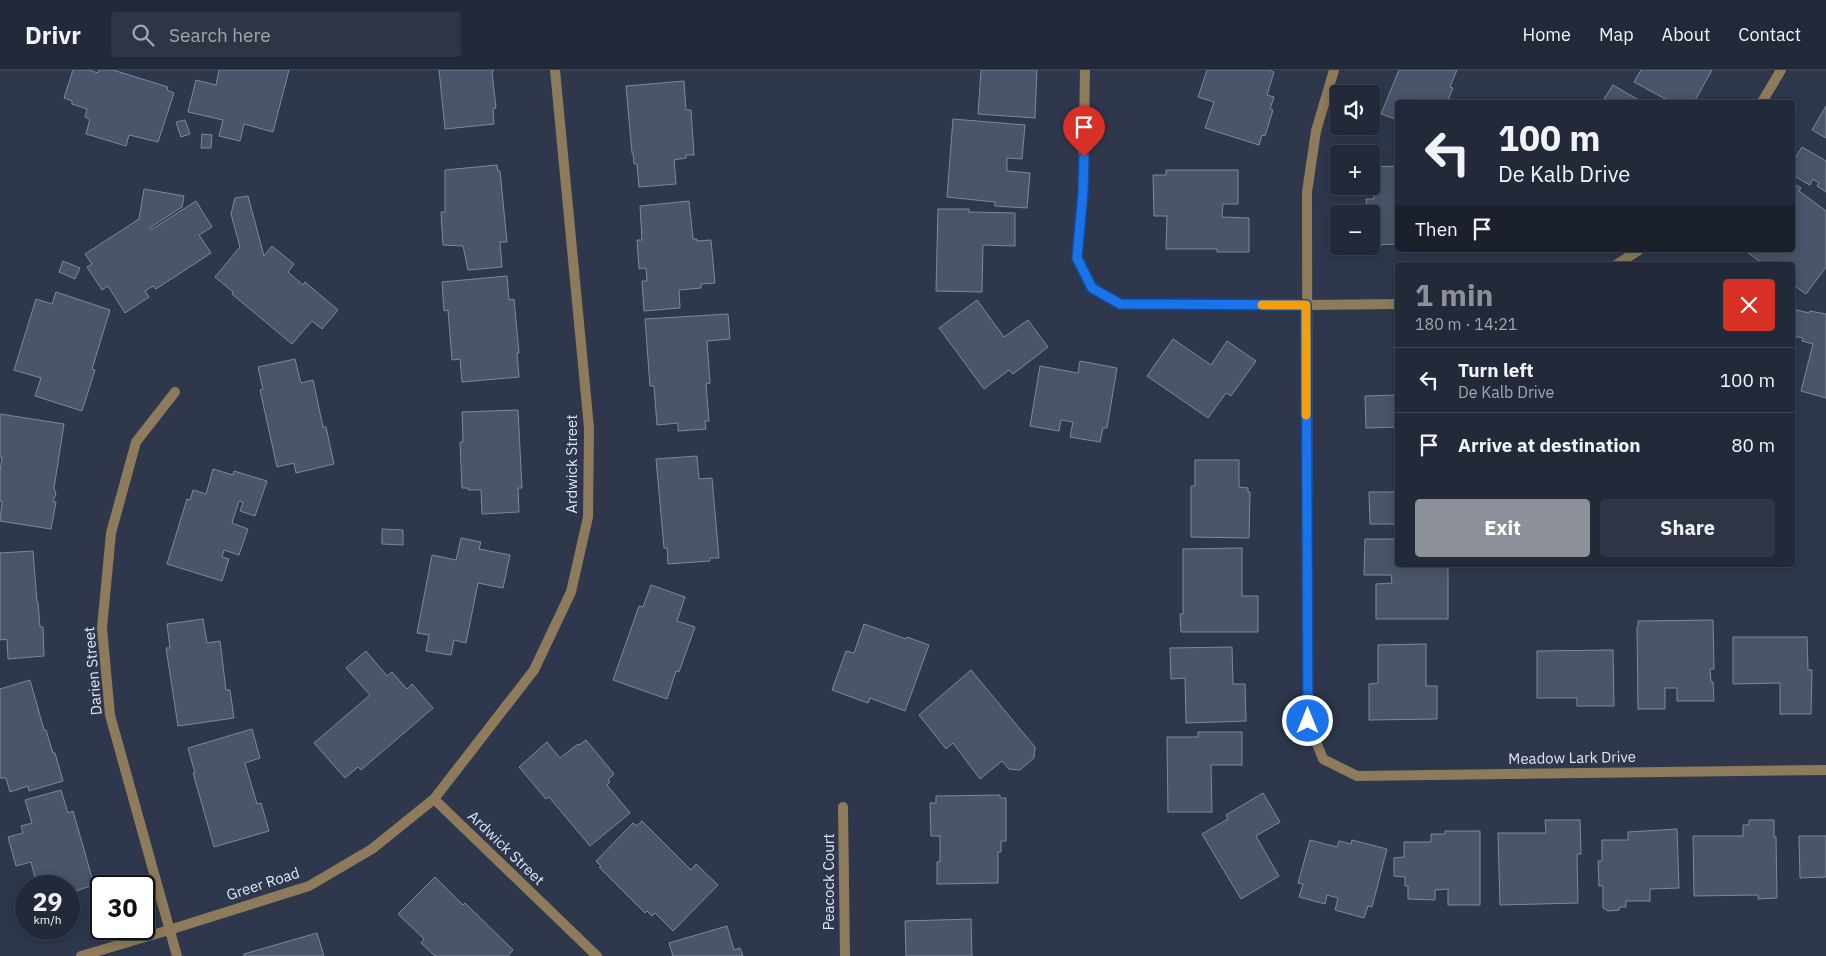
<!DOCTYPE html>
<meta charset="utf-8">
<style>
:root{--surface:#222939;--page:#2e3544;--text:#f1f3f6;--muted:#a2a6ae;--line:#3f4553;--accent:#8c9099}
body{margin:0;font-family:"IBM Plex Sans",sans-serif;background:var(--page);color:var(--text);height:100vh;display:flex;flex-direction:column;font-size:19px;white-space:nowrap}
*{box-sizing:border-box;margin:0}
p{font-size:16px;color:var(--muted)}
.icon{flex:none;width:28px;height:28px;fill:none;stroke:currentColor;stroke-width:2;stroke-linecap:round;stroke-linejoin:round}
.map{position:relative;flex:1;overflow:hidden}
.panel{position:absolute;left:1395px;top:192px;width:400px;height:305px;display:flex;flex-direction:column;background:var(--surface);border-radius:5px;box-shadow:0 2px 12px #0003,0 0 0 1px var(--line)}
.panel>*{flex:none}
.guide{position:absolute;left:1395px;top:30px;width:400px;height:152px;border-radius:5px;box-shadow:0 2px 12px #0003,0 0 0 1px var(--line);background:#222939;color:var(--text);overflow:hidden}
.tools{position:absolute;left:1330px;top:15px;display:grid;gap:10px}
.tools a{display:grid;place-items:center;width:50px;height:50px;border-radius:5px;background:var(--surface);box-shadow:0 2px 12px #0003,0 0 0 1px var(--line);font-size:25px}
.speed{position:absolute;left:15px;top:805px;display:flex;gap:10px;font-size:25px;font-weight:700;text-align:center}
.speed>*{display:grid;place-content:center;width:65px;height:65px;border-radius:50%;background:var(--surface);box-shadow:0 2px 12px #0003,0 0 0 1px var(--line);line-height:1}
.speed small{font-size:12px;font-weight:400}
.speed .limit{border:2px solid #111;border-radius:8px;background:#fff;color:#111}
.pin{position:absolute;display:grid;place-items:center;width:42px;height:42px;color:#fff;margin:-51px -21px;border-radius:50% 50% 50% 0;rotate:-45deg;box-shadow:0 0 5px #0007}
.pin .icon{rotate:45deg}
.me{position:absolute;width:55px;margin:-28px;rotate:0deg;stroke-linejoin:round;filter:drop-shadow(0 0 4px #0008)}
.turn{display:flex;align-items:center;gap:18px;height:105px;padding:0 20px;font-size:22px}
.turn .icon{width:65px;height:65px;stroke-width:2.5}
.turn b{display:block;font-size:35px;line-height:42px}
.then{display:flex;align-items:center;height:48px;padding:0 20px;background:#0003;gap:10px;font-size:19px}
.round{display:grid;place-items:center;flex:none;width:52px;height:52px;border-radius:5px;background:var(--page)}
.head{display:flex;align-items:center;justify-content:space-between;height:85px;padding:0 20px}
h1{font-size:30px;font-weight:700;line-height:38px;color:var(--accent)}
.cta{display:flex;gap:10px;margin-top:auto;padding:10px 20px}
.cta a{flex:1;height:58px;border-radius:5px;background:var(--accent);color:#fff;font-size:20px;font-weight:700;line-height:58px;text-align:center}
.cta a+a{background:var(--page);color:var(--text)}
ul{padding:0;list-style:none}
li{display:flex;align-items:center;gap:15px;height:65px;padding:0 20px;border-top:1px solid var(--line)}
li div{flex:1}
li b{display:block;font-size:19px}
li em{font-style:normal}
header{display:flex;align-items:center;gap:30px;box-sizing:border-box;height:70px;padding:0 25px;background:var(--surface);border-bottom:1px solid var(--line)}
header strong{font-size:24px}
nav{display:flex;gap:28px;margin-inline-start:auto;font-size:18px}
.search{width:350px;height:45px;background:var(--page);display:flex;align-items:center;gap:12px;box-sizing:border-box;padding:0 18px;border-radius:5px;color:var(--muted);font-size:19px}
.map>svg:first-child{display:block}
.building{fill:#4a546a;stroke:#7d88a0}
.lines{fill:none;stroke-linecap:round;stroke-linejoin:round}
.street{stroke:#8e7b5b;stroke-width:10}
.route-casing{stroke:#114b97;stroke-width:12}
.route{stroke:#1a73e8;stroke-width:9}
.slow{stroke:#f59e0b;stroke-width:9}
.labels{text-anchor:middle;stroke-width:4;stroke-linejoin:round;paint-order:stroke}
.street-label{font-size:15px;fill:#e0e6f4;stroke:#2e374c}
</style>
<header>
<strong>Drivr</strong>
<div class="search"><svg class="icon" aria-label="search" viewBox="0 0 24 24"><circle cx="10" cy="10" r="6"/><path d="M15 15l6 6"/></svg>Search here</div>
<nav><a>Home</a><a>Map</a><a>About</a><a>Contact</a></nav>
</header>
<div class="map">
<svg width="1826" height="886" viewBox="0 0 1826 886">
<rect width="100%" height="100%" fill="#2e374c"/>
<path class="building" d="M73,0h16l9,3 1,-3h14l55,17 -1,3 7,3 -16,49 -29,-7 -3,11 -40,-12 4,-15 -5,-2 2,-8 -15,-5v-3l-8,-3z
M219,0h70l-16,62 -29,-8 -4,17 -21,-5 4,-16 -35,-8 8,-32 20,5z
M439,0h55l-2,2 4,36 -3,1 1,15 -49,5z
M981,0h56l-2,48 -57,-4z
M1207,0h62l5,2 -7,23 7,2 -4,12 3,1 -8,26 -3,-1 -3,10 -54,-17 9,-26 -16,-5z
M1399,0h58l-7,17 3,1 -6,14h-49v18l-17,-6z
M1641,0h71l-18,32h-23l-37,-20z
M684,11l2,29h5l3,45h-8v3l-12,2 2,24 -37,3 -2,-23h-3l-1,-11h-1l-6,-67z
M1613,15l29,17h-40z
M1826,36v32l-14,-8z
M953,49l72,6 -3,34 -15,-1v13l23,2 -3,35 -32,-2v-4l-48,-5z
M185,50l5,14 -9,3 -5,-15z
M202,64l10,1 -1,13h-10z
M1802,77l24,14v31l-9,-6 2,-3 -6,-4 -3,6 -18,-10v-12z
M497,95l1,6h2l7,71h-7l2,25 -34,3 -5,-24 -20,-1 -2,-33h4v-42z
M1398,96v78l-27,1v-31h-4l-1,-15h8l-1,-32z
M1166,100h72v34h-15l-1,13 27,1v34h-32v-3h-51l1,-33h-13l-1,-41h13z
M1792,113l9,5 -2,3 27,20v56l-20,27 -14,-10v-19h-27l-18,-13 2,-2h43z
M144,119l40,7 -2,11 -32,21 1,2 45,-29 16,26 -13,8 12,18 -55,36 -3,-3 -8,5 4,6 -24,16 -17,-27 -6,4 -15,-23 5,-3 -7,-10 54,-35z
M248,126l16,60 8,-10 22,18 -6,8 15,13 2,-3 33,28 -16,19 -10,-8 -20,23 -60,-50 1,-2 -18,-15 25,-30 -9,-33 4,-16z
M689,131l4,38h4v2l14,-1 4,43 -14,1v4l-22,2 1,18 -36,3 -2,-30h5l-1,-13 -7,1 -2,-29h5l-2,-34z
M938,139h31v3l46,1v33l-32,-1 -1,47 -46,-1z
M63,191l17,7 -5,11 -16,-7z
M507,206l2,24 5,-1 5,54h-2l2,24 -57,5 -2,-23 -8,1 -4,-50 -4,1 -2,-29z
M56,222l54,18 -18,59 3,1 -13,41 -47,-15 6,-18 -27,-8 22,-71 16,5z
M977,230l27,37 24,-17 20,27 -35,27 -4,-4 -25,19 -45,-61z
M1792,239l17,4 1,-2 16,3v84l-25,-7 12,-47 -11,-3 1,-3 -11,-2z
M728,244l2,25 -23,2 3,42 -4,1 3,37h-4l1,8 -28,2v-8l-21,2 -3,-39h-4l-5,-67z
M1173,269l38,26 16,-24 29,20 -25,35 -5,-3 -18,25 -61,-42z
M1396,280h2v77l-32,1 -1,-32 32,-1z
M295,289l6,24 12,-3 10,47h3l8,37 -38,9 -2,-10 -17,4 -17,-77 3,-1 -5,-22z
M1080,291l37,7 -10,60h-4l-3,14 -30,-5 3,-15 -12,-2 -2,11 -29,-5 10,-60 38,7z
M518,340l4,78h-4l1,24 -37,2 -1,-24h-13v-2h-6l-2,-46h3l-1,-30z
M0,344l64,10 -10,64 2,6 -3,7 3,1 -5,27 -51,-8 2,-20h-2v-29l2,-15h-2z
M697,386l2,23 13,-1 7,80h-9v3l-42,3 -1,-16h-3l-8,-89z
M1195,390h44v27l9,1v4h2l-1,46 -58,-1v-51h4z
M213,399l20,6 1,-4 33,10 -12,35 -15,-5 3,-9 -4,-1 -7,22 16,6 -9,26 -15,-5 -2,7 7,2 -7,22 -55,-17 20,-65 3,1 3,-10 13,4z
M1369,422h29v32h-28z
M382,459l21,1v15l-21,-1z
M461,468l20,4 -2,7 31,6 -7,33 -25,-5 -12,60 -12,-3 -3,15 -25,-4 3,-16 -12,-2 15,-78 24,5z
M1365,469h33v26h50v54h-72v-35l16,-1 -1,-8h-27z
M1242,478v48h16v36h-77l-1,-18h3v-65z
M33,481l4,51h1l2,25h3l1,29 -36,3 -1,-20 -7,1v-87z
M651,515l34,12 -8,24 18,6 -16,45 -3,-1 -9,28 -54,-19 26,-74 4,1z
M203,549l4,24 13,-2 6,49h4l4,28 -56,8 -12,-78h4l-3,-24z
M1713,550l1,49h-4l1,13h2l1,19h-37v-13h-12v21h-27l-1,-82h1v-6z
M864,554l42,15 1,-2 22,8 -24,66 -35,-13 -2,5 -36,-13 14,-39 8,2z
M1733,567h74l1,33h4l-1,44h-31v-31l-47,1z
M1426,574v42h11v33l-68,1v-36l9,-1v-38z
M1232,577l1,37h12l1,37 -60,2 -1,-45 -14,1 -1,-31z
M1613,580l1,56h-37v-8h-40v-47z
M366,581l21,25 5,-4 15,17 5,-5 21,24 -72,62 -3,-3 -13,11 -31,-35 56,-48 -24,-27z
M971,600l64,77 -1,11 -14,12 -11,-1 -7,-8 -22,18 -27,-36 -7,6 -27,-34z
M30,610l14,50h2l7,23h2l8,28 -34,10 -1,-5 -18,6 -4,-14h-6v-89z
M252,659l8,29 -15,5 12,41 4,-1 8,28 -55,16 -21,-74h2l-7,-25z
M1198,662h44v33h-31l1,47h-44l-1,-75h31z
M586,670l28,34 -6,6 2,2 -3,3 23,28 -40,33 -41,-49 -3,2 -27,-32 28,-25 13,16 18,-14 1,1z
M61,720l7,23 5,-2 21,74 -25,8v-7h-32l-6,-24 -15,4 -8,-29 15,-4 -2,-7 11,-3 -7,-23z
M1263,723l17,29 -24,14 23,40 -38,23 -39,-65 26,-15 -2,-4z
M1000,725v3h6v43h-5v11h-3v31l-61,1v-22h3v-26h-9l-1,-33h6v-7z
M1545,750h35l1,34h-4l1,49 -78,2 -2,-72h48z
M1749,750h25v17h2l1,61 -19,1v-4l-64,1 -1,-60h50v-11h6z
M642,751l49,49 5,-6 22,21 -45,46 -18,-18 -3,3 -5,-5 -2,2 -46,-46 2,-1 -5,-5 37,-38 4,3z
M1677,759l2,59 -29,1v12h-24v6h-6l-1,3 -11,1 -5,-3v-22h-4l-1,-25h4v-21h26v-8z
M1445,761h35v74h-32v-16l-13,1v10l-27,-1v-13h-3v-9l-11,-1v-18l10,-1v-15h27v-8h14z
M1799,766h27v41l-26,1z
M1310,770l27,7 2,-6 12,3 1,-4 35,9 -15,58 -4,-1 -4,12 -29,-8 3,-12 -11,-3 -2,9 -26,-7 4,-13 -5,-1z
M435,807l28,28 2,-2 48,47 -5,6h-73l-14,-13 3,-4 -26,-25z
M971,849l1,37h-66l-1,-35z
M727,856l7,24 6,-2 3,8h-70l-4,-13z
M317,863l7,23h-80v-2z"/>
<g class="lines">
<path class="street" d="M555,0l34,358 -1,89 -17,75 -37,78 -100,129 163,157
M1085,0l-2,122 -6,66 15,30 28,16 186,1 92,-1
M1334,0l-18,61 -9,61 1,529 15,38 34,17 469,-6
M1762,32l19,-32
M1616,195l23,-15
M175,322l-39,50 -25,91 -9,95 8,87 67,241
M843,737l2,149
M81,886l88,-26 140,-44 63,-37 62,-50"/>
</g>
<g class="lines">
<g class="route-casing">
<path id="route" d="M1084,87l-1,35 -6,66 15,30 28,16 186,1 2,416"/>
</g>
<use href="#route" class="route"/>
<path class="slow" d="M1262,235h44v110"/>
</g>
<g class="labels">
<g class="street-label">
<text transform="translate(572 394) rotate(-90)" y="5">Ardwick Street</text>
<text transform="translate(93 601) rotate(-95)" y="5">Darien Street</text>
<text transform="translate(1572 688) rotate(-1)" y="5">Meadow Lark Drive</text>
<text transform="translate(506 778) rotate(44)" y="5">Ardwick Street</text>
<text transform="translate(829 812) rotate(-90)" y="5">Peacock Court</text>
<text transform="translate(263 814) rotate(-18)" y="5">Greer Road</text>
</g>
</g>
</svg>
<div class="tools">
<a><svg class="icon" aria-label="sound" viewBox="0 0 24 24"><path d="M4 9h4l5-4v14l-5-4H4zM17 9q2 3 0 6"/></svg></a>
<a>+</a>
<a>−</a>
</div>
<div class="speed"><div>29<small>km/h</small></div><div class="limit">30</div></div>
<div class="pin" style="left:1084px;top:87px;background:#d93025"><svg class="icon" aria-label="arrive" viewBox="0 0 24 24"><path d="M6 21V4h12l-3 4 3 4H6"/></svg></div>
<svg class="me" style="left:1308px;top:651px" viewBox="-20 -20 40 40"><circle r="17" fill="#1a73e8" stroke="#fff" stroke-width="3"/><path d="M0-11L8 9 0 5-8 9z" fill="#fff"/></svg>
<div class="guide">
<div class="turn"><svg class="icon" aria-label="left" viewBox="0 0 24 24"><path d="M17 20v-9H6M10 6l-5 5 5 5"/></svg><div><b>100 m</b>De Kalb Drive</div></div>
<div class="then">Then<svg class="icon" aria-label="arrive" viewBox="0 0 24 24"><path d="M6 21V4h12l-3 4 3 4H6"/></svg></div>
</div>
<section class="panel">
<div class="head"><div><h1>1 min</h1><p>180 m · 14:21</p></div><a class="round" style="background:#d93025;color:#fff"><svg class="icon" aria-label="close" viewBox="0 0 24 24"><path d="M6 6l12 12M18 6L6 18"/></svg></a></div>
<ul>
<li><svg class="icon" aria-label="left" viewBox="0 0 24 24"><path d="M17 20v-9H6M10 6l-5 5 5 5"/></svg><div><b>Turn left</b><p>De Kalb Drive</p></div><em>100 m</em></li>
<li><svg class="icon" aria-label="arrive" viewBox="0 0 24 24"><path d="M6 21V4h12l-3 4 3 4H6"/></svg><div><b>Arrive at destination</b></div><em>80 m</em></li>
</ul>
<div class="cta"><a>Exit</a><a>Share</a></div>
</section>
</div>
